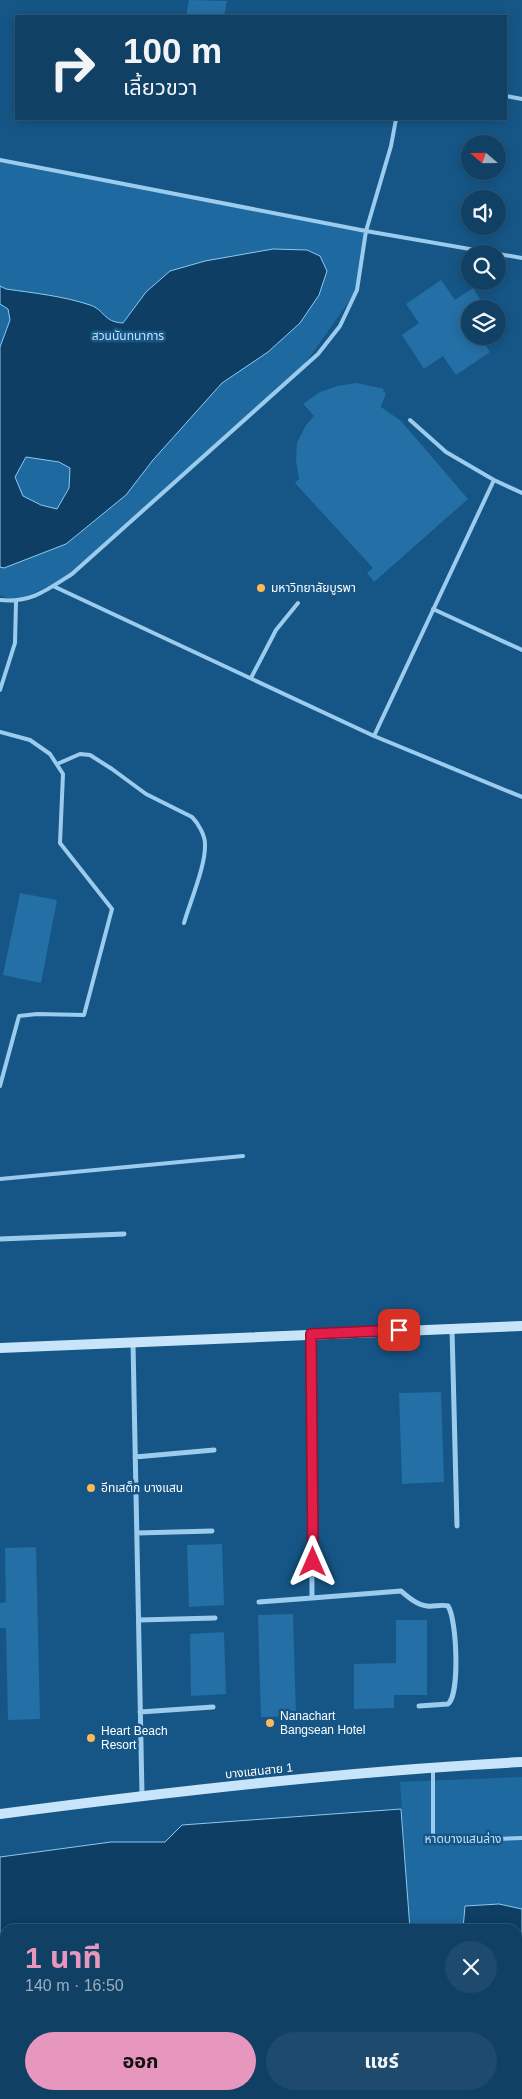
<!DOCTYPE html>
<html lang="th">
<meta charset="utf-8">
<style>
:root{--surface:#104064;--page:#1e4b6d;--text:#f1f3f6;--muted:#9cafbf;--line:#305978;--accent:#e797bd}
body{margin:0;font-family:Helvetica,"Noto Sans Thai",sans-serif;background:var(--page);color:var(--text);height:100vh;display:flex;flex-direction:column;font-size:19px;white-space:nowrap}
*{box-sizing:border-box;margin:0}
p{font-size:16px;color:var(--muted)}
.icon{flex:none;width:28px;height:28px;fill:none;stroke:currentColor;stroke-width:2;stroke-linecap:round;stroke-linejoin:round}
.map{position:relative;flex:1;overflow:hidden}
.panel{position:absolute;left:0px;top:1924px;width:522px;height:176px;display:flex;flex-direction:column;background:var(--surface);border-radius:15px 15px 0 0;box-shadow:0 2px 12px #0003,0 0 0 1px var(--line)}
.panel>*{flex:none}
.top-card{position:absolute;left:15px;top:15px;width:492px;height:105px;border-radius:0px;box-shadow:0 2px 12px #0003,0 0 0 1px var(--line);background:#104064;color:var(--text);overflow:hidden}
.needle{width:32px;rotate:290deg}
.controls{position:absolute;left:461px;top:135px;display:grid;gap:10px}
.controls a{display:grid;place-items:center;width:45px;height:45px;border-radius:50%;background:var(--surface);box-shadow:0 2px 12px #0003,0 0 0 1px var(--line);font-size:25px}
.pin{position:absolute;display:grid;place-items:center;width:42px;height:42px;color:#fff;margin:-21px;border-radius:10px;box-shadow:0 2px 8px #0006}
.me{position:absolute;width:55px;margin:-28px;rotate:0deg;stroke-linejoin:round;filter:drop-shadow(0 0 4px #0008)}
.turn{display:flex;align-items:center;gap:18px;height:105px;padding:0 25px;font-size:22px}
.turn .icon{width:65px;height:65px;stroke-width:2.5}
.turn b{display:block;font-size:35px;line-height:42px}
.round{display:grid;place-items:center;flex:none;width:52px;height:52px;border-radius:26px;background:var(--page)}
.overview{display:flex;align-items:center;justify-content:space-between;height:85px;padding:0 25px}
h1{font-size:30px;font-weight:700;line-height:38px;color:var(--accent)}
.primary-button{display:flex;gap:10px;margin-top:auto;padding:10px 25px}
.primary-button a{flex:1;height:58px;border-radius:30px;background:var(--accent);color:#111;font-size:20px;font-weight:700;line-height:58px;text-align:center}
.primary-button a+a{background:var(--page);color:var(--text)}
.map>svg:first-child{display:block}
.green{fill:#1e6aa0}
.water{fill:#0e3e63;stroke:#8dc9f1;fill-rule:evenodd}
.building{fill:#246fa5}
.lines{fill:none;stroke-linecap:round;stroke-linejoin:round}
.lane{stroke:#9bccee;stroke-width:4}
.street{stroke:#9bccee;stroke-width:5}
.secondary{stroke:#c8e4fa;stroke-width:10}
.route-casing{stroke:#92132f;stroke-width:12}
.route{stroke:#e11d48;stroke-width:9}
.poi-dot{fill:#ffb858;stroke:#165686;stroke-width:2}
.labels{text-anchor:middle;stroke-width:5;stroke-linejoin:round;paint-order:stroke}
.park-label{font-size:12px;fill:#c1e2fa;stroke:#165686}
.poi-label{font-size:12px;fill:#fff;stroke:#165686;text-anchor:start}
.street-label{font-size:12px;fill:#fff;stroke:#165686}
</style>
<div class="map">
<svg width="522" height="2099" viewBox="0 0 522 2099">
<rect width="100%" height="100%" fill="#165686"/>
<path class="green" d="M0,160l366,71 -9,59 -55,78 -230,206 -56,28 -16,-7z
M522,1777v132l-23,-5 -34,2 -2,23h-53l-10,-147z"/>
<path class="water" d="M273,249l34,1 13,6 7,15 -8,24 -19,28 -32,29 -46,31 -69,77 -27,35 -60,49 -62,24 -4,-1v-220l10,-27 -2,-11 -8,-5v-18l6,3c28,4 57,7 84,16 15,5 13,17 33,18l23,-31 24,-21 35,-10zM26,457l33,5 11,6 -1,20 -12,21 -16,-4 -18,-9 -8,-19z
M401,1809l9,120h-405v166h513v-166h-55l2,-23 34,-2 23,5v190h-522v-242l111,-15h54l17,-17z"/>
<path class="building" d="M189,0l38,1 -3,15h-38z
M441,280l14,20 18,-12 13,21h-16v27h10l10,16 -34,23 -13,-19 -19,13 -22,-34 17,-12 -13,-19z
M357,383l27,6 -1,3 3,1 -5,14 20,14 67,78 -94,83 -7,-9 6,-5 -78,-85 4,-4 -3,-19 1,-17 9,-18 8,-9 -11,-12 17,-12 17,-6z
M20,893l37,7 -16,83 -38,-8z
M441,1392l3,90 -42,2 -3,-91z
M222,1544l2,61 -35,2 -2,-62z
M36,1547l4,172 -32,1 -2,-92h-6v-25l6,-1 -1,-54z
M293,1614l3,102 -35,1 -3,-102z
M396,1620h31v75h-33v13l-40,1v-45l42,-1z
M224,1632l2,62 -35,2 -1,-62z"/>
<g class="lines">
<path class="lane" d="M506,96l16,3
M0,160l366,71 156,27
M410,420l36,32 48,28 28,13
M53,586l321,150 148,61
M0,600c31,3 47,-10 72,-26l246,-220 22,-28 17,-36 9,-59 25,-85 5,-27
M433,609l89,41
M251,678l25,-48 22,-27
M0,690l15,-47 1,-41
M0,732l30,8 20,14 13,20 -3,69 52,66 -28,106 -47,-1 -18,2 -19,70
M374,736l120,-256
M57,764l23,-10 10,1 22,14 34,25 46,23c6,6 13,18 13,27 1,21 -15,58 -21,79
M0,1179l243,-23
M433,1768v73l89,-3"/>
<path class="street" d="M0,1239l124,-5
M452,1329l5,197
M133,1343l9,452
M135,1457l79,-7
M137,1533l75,-2
M312,1598l89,-7c7,6 16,14 26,15 7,1 14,-2 21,0 9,13 12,89 0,98l-29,2
M259,1602l53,-4 -1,-264
M139,1620l76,-2
M140,1712l73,-5"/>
<path class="secondary" d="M0,1348l522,-22
M0,1814c173,-23 347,-43 522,-52"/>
</g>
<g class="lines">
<g class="route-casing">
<path id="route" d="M313,1562l-2,-228 88,-4"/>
</g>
<use href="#route" class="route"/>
</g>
<g class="poi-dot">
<circle cx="261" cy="588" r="5"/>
<circle cx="91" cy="1488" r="5"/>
<circle cx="270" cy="1723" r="5"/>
<circle cx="91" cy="1738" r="5"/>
</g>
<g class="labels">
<g class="park-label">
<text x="128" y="340">สวนนันทนาการ</text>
<text x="463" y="1843">หาดบางแสนล่าง</text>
</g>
<g class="poi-label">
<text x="271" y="592">มหาวิทยาลัยบูรพา</text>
<text x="101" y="1492">อีทเสต็ก บางแสน</text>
<text x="280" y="1720">Nanachart<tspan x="280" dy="14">Bangsean Hotel</tspan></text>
<text x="101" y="1735">Heart Beach<tspan x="101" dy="14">Resort</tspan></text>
</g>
<g class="street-label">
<text transform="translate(259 1771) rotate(-6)" y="4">บางแสนสาย 1</text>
</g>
</g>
</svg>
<div class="controls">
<a><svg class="needle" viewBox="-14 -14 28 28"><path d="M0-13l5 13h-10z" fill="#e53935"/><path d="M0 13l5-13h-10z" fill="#9cafbf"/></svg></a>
<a><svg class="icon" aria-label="sound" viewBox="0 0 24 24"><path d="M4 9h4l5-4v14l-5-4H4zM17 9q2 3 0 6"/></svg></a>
<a><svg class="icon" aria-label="search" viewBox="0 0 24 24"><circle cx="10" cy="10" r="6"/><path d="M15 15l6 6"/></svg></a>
<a><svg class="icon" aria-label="layers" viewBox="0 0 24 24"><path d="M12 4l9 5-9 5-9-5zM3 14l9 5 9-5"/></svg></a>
</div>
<div class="pin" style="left:399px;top:1330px;background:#d93025"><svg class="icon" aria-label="arrive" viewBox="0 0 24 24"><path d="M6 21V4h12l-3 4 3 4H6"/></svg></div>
<svg class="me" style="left:313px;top:1562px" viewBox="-20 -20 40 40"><path d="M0-17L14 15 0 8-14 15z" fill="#e11d48" stroke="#fff" stroke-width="4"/></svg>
<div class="top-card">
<div class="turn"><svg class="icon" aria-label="right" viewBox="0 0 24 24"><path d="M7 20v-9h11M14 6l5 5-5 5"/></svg><div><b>100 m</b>เลี้ยวขวา</div></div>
</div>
<section class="panel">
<div class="overview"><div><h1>1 นาที</h1><p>140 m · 16:50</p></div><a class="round"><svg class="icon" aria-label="close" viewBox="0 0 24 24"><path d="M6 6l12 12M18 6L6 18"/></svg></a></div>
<div class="primary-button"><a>ออก</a><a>แชร์</a></div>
</section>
</div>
